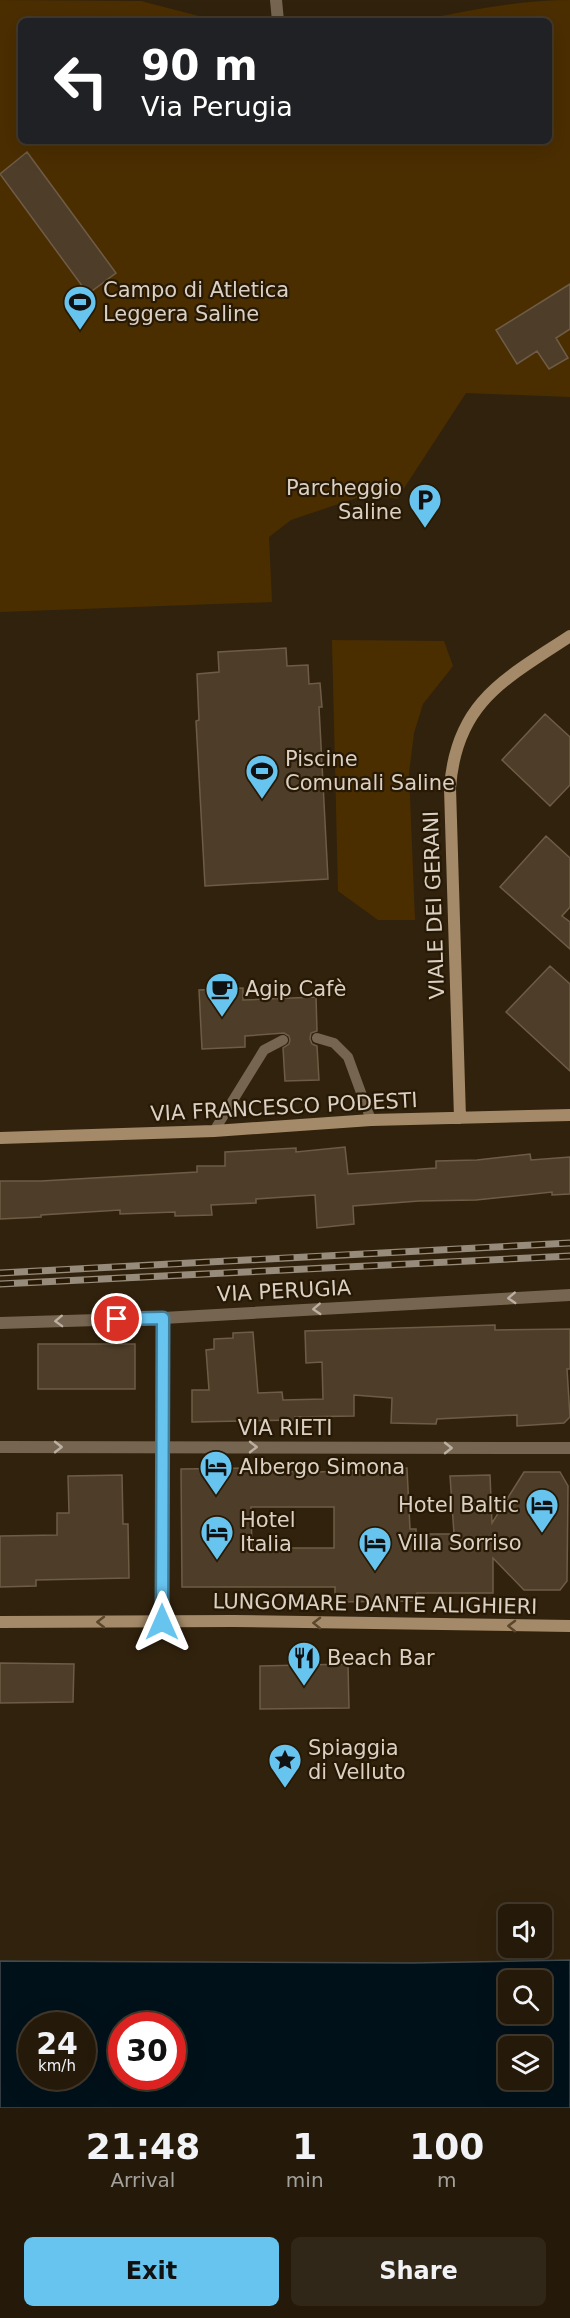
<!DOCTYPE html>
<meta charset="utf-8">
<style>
:root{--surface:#251a0a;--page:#312718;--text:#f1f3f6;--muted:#a3a19c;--line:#42382b;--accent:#67c4ef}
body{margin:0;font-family:"DejaVu Sans",sans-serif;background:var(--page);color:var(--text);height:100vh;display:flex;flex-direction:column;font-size:22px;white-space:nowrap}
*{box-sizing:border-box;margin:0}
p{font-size:20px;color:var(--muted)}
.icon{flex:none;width:33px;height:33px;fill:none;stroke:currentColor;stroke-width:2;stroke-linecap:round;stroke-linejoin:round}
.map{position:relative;height:2108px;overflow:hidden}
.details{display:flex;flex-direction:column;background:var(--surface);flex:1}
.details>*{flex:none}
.guide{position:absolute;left:18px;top:18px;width:534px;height:126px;border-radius:9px;box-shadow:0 6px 24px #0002,0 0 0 2px var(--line);background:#202124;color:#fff;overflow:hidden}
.tools{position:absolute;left:498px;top:1904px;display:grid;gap:12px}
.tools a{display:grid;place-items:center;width:54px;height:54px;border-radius:9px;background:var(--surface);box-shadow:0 6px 24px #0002,0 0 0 2px var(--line);font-size:30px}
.speed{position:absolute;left:18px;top:2012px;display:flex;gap:12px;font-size:30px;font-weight:700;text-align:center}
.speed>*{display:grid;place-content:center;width:78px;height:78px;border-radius:50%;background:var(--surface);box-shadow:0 6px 24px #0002,0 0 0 2px var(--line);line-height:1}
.speed small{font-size:15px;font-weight:400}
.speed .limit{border:9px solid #d22;background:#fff;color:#111}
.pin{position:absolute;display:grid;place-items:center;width:51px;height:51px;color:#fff;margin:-26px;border:3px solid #fff;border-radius:50%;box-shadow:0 2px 6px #0007}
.me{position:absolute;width:66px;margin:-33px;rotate:0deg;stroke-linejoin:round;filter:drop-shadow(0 0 4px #0008)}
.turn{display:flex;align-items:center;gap:21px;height:126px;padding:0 24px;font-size:27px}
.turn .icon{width:78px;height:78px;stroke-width:2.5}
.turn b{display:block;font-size:42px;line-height:51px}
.eta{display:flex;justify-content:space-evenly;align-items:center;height:102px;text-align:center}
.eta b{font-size:36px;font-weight:600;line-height:42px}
.cta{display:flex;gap:12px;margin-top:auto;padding:12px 24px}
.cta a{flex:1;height:69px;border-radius:9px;background:var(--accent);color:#111;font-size:24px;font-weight:600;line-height:69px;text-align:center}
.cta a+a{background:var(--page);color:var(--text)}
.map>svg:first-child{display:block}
.green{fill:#4b2e00}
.water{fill:#00111a;stroke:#414a4d;stroke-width:1.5;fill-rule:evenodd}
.building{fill:#4e3e29;stroke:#6e5c46;stroke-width:1.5;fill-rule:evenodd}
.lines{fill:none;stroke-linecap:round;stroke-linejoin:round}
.lane{stroke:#766651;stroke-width:10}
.street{stroke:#766651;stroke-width:12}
.secondary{stroke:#a48a68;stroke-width:12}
.rail-casing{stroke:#978b7b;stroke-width:7}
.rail{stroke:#271904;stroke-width:4.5;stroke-dasharray:14;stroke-linecap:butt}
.oneway{stroke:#bcb0a2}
.oneway2{stroke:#59462c}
.route-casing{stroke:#437f9b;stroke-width:15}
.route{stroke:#67c4ef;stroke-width:10}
.labels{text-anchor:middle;stroke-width:4.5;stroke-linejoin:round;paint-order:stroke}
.poi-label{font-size:21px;fill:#dad0c4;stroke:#271904;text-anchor:start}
.street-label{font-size:21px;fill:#dad0c4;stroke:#271904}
</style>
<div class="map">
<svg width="570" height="2108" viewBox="0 0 570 2108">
<rect width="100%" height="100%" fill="#31220d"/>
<path class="green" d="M0,0l141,1 77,20h-197v120h528v-120h-134c50,-10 103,-21 155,-21v397l-104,-4 -69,106 -26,-6 -80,27 -22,17 3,65 -272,10z
M332,640l112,1 9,25 -30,38 -9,29 -5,40 6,147h-37l-40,-29z"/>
<path class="water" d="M570,1960v148h-570v-147l412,2zM508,1980h34v33h-34zM32,2025h50v51h-50zM122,2025h50v51h-50zM508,2046h34v33h-34z"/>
<path class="building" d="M27,152l89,121 -28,21 -88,-120z
M570,284v45l-14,9 12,20 -19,11 -12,-18 -20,13 -21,-34z
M286,648l1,18 21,-1 1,19 11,-1 2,24h-3l9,172 -123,7 -9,-165 3,-1 -2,-46 22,-2 -1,-20z
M545,714l25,23v48l-20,21 -48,-46z
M546,836l24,22v49l-8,9 8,6v27l-70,-62z
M550,966l20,18v87l-64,-59z
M243,988v12l73,-3 1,34 -6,2 -1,6 2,5 5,2 2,34 -34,1 -2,-33 6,-4 1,-4 -1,-4 -5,-3 -39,3v11l-43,2 -3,-59z
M345,1147l3,27 88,-6v-7l41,-1 53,-6 1,6 39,-3v37l-18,1v-3l-76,8 -57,1 -66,5 1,18 -37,4 -2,-33 -59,4v4l-45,2 1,10 -37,1v-4l-55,2v-4l-79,5v2l-41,2v-38h41l156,-9v-6h28v-14l71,-4v4z
M495,1325v5l75,-1v40h-3l3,48 -6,6 -47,3v-11l-80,4 -1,5 -45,-1 1,-25 -38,-3v21l-59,1v3l-103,2v-32h17l-3,-40 8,-1v-10l19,-1v-5l20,-1 5,61 24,-1 1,8 40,-1 -1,-37 -16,1 -1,-32z
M38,1344h97v45h-97z
M250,1468v3l68,1 89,-4 3,61h6v5h38l-4,-58 40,-1 2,48 32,-51h36l8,14 -1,95 -7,9h-36l-31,-32v35h-76v8l-82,1v-15h-153l-1,-118zM251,1507h83v41h-82z
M122,1475l1,49h5l1,54 -93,2v6l-36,1v-51l57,-1v-22h12l-1,-37z
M0,1663l74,1 -1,38 -73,1z
M348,1664l1,44 -89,1v-43z"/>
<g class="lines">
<path class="lane" d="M317,1038l17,5 14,14 23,63
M214,1131l50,-81 19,-10"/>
<path class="street" d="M276,0l2,21
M0,1323l163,-5 407,-23
M0,1447l570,1
M162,1622l1,-304"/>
<path class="secondary" d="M460,1118l-10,-330c6,-86 55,-109 120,-152
M0,1138l214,-7 157,-11 199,-5
M0,1622l233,-1 337,5"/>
<g class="rail-casing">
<path id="rail" d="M0,1273l570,-30
M0,1284l570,-28"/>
</g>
<use href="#rail" class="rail"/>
</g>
<defs><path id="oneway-chevron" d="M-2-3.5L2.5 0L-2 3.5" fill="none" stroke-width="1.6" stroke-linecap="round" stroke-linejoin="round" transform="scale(1.5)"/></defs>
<g class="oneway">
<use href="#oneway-chevron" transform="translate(512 1298) rotate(177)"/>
<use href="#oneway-chevron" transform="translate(317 1309) rotate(177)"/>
<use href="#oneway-chevron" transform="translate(59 1321) rotate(178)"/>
<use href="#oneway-chevron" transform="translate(58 1447)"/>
<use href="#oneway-chevron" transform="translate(253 1447)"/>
<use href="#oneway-chevron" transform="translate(448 1448)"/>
</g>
<g class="oneway2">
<use href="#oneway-chevron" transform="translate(101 1622) rotate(180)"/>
<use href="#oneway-chevron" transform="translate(317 1623) rotate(-179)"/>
<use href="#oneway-chevron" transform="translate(512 1626) rotate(-179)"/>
</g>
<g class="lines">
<g class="route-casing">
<path id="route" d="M117,1319l46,-1 -1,304"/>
</g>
<use href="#route" class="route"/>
</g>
<defs>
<g id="stadium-pin" transform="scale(1.725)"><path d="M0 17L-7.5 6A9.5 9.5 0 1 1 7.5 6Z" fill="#67c4ef" stroke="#271904"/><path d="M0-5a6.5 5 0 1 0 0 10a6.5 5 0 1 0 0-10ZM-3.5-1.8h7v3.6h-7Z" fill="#111"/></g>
<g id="parking-pin" transform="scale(1.725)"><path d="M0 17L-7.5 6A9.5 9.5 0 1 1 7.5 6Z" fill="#67c4ef" stroke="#271904"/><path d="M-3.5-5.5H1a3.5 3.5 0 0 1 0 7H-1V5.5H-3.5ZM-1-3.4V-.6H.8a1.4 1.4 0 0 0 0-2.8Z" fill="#111"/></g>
<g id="cafe-pin" transform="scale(1.725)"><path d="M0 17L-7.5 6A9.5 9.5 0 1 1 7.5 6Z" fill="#67c4ef" stroke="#271904"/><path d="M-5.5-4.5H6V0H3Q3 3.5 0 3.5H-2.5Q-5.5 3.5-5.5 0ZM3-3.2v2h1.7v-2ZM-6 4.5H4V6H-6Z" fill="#111"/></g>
<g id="hotel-pin" transform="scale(1.725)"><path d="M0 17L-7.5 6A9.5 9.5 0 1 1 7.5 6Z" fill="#67c4ef" stroke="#271904"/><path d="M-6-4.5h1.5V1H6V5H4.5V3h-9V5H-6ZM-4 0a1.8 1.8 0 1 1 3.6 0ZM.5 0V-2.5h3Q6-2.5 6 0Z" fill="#111"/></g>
<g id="restaurant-pin" transform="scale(1.725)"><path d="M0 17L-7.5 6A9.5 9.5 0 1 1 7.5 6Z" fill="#67c4ef" stroke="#271904"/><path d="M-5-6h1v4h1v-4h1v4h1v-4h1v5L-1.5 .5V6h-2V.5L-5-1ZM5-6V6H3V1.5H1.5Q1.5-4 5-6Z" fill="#111"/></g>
<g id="sight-pin" transform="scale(1.725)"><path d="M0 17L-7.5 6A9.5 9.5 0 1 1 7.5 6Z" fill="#67c4ef" stroke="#271904"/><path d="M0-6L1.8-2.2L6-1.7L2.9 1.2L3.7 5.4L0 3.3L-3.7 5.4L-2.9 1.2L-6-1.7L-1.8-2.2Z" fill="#111"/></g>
</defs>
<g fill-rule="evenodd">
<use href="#stadium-pin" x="80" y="302"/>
<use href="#parking-pin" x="425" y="500"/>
<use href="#stadium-pin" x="262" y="771"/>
<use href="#cafe-pin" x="222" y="989"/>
<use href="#hotel-pin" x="216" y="1467"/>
<use href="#hotel-pin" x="542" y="1505"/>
<use href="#hotel-pin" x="217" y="1532"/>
<use href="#hotel-pin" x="375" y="1543"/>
<use href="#restaurant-pin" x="304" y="1658"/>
<use href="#sight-pin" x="285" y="1760"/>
</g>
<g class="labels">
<g class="poi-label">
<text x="103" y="297">Campo di Atletica<tspan x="103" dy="24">Leggera Saline</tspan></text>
<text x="402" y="495" text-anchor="end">Parcheggio<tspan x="402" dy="24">Saline</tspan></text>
<text x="285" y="766">Piscine<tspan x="285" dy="24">Comunali Saline</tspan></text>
<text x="245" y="996">Agip Cafè</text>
<text x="239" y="1474">Albergo Simona</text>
<text x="519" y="1512" text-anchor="end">Hotel Baltic</text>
<text x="240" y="1527">Hotel<tspan x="240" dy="24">Italia</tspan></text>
<text x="398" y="1550">Villa Sorriso</text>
<text x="327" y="1665">Beach Bar</text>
<text x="308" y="1755">Spiaggia<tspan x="308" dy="24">di Velluto</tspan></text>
</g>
<g class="street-label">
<text transform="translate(434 905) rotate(-92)" y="7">VIALE DEI GERANI</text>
<text transform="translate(284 1107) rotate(-3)" y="7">VIA FRANCESCO PODESTI</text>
<text transform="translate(284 1291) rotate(-3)" y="7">VIA PERUGIA</text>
<text x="285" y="1435">VIA RIETI</text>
<text transform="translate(375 1604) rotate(1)" y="7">LUNGOMARE DANTE ALIGHIERI</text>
</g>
</g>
</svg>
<div class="tools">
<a><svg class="icon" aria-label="sound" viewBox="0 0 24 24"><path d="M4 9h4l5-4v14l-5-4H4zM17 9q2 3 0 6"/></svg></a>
<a><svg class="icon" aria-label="search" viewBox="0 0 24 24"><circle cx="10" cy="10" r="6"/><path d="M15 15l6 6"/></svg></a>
<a><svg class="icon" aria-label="layers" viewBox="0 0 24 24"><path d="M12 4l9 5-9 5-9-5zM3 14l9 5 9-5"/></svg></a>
</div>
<div class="speed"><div>24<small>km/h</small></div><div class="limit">30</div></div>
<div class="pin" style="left:117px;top:1319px;background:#d93025"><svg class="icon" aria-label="arrive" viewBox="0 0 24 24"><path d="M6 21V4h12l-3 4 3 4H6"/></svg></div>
<svg class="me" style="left:162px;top:1622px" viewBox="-20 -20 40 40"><path d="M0-17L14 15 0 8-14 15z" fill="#67c4ef" stroke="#fff" stroke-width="4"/></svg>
<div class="guide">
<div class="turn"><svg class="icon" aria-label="left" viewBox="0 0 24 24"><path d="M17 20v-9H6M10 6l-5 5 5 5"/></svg><div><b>90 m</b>Via Perugia</div></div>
</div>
</div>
<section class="details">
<div class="eta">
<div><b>21:48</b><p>Arrival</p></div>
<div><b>1</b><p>min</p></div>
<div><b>100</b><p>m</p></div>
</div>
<div class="cta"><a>Exit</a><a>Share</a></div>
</section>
